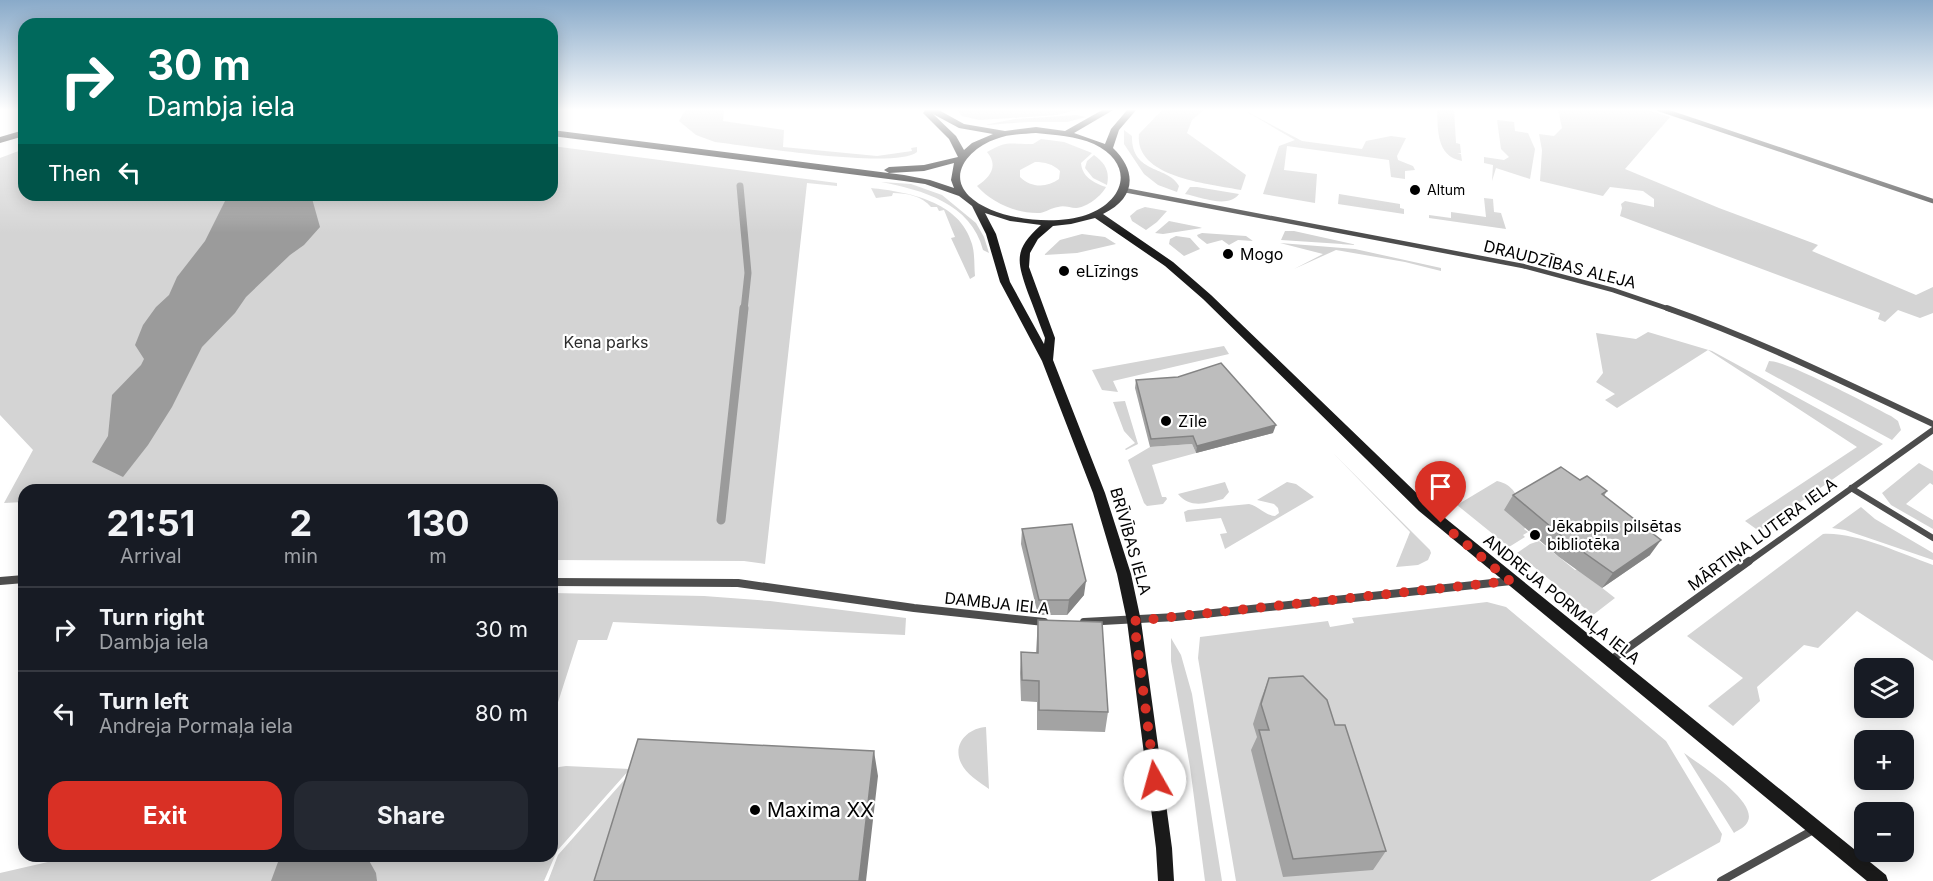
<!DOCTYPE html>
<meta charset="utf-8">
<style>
:root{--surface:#171b24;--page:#242831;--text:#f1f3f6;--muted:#9ea1a6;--line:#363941;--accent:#d93025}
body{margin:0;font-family:Inter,sans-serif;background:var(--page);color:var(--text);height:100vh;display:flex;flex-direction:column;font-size:22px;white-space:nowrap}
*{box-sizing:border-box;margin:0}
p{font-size:20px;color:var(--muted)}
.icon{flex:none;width:33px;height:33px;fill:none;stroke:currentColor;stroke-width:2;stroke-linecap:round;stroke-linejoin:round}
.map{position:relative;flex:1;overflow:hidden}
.details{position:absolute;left:18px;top:484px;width:540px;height:378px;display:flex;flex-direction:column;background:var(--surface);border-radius:18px;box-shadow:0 3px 15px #0003}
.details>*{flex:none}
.banner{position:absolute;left:18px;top:18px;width:540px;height:183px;border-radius:18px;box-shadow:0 3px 15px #0003;background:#00695c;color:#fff;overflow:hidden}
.tools{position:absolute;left:1854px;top:658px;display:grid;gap:12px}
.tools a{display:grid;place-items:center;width:60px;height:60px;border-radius:12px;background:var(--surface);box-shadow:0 3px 15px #0003;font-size:30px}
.pin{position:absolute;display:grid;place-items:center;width:51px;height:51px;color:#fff;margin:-62px -26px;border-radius:50% 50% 50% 0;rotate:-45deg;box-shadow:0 0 6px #0007}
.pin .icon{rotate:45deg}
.me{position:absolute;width:66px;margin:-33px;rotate:353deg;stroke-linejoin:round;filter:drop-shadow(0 0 4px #0008)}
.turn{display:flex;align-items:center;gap:21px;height:126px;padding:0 30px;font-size:27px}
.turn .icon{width:78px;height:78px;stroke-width:2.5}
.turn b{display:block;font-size:42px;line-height:51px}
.then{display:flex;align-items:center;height:57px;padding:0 30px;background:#0003;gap:12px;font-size:22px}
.eta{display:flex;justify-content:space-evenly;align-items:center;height:102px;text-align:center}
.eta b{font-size:36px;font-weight:700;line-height:42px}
.cta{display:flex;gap:12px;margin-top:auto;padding:12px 30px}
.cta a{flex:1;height:69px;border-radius:18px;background:var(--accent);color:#fff;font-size:24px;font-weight:700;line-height:69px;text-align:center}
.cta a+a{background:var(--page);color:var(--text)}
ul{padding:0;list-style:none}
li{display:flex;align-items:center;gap:18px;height:84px;padding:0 30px;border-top:2px solid var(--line)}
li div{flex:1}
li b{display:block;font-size:22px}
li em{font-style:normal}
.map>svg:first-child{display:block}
.green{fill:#d4d4d4;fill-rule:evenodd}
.water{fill:#9b9b9b}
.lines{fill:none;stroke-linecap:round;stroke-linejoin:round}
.stream-far1{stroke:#9b9b9b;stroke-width:7}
.stream{stroke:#9b9b9b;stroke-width:9}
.street-far2{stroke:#4d4d4d;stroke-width:4.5}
.street-far1{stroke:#4d4d4d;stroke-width:6}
.street{stroke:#4d4d4d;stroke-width:8}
.secondary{fill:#1a1a1a;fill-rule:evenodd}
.wall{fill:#a3a3a3}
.shaded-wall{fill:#848484}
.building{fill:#bdbdbd;stroke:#848484;stroke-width:1.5}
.route{stroke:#d93025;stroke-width:10;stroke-dasharray:0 18}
.poi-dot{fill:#000;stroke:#fff;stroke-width:2}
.labels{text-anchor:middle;stroke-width:4.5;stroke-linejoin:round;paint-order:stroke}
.far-poi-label{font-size:14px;fill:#000;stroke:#fff;text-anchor:start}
.poi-label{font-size:16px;fill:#000;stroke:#fff;text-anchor:start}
.street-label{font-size:16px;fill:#000;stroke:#fff}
.park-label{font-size:16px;fill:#2b2b2b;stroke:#fff}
.near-poi-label{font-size:20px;fill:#000;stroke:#fff;text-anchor:start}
</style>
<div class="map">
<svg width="1933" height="881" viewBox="0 0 1933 881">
<rect width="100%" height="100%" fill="#fff"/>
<path class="green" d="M686,109h38l-1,12 61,9 -1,17 94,9 35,-5 -1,-3 6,-1v5c-22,18 -168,-6 -202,-10l-19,-7 -17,-14z
M957,109h123l-23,6 -78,5 -17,-4z
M1163,109h42l-13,11 -5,13 59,42 -5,15c-30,-6 -107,-12 -102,-56z
M1242,109l60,32 60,8 4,-8 25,-5 15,2 -9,18 1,4 15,6 2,4 -10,1v8l-14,-2 -2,-17 -102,-14 -3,24 33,4 -2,29 -52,-9 16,-48 16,-6z
M1437,109h17l2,34 4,1 1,9h-4l4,1 1,7c-26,-5 -24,-31 -25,-52z
M1558,109h87l25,8 -45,52 94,39 99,37 -6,6 104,44 17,-8v26l-13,5 -22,-8 -13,12 -7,-3 2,-6 -260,-97 2,-8 -1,-4 4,-3 29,6v-8l-11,-8 -33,-4 -7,9 -63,-15 2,-31 -3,-16 15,2 8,-8z
M1077,115l9,2 -19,5h-39l-44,3 31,-6z
M1497,120l17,2 1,9 13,2 7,16 -5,30 -34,-11 -4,13 1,-16 -9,-2v-6l20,3 5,-3 -8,-8z
M1124,130l8,6c-1,38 37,30 47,50l-2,6 -19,-7 -14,-11 -20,-30z
M1041,139l23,3 28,11 -11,10c1,14 13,20 25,24 -5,9 -18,20 -30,21 -6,0 -12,-3 -18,-1 -7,1 -12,5 -18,6 -23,1 -48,-10 -63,-27 13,-8 22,-20 10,-34 22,-13 25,-7 46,-8zM1035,162c10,0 18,2 25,9l-1,8c-12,9 -28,9 -39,-2v-7z
M552,146l285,37v3l-30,-3 -42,381 -21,-3 -192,-1v-70h-528v12l-20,1 29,-53 -33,-35v-257l24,-9v46h528z
M1094,155c11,8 16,16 13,30l-14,-7 -8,-10 2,-7z
M881,182l30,2 31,11 34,28 8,14 5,16 -6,-3c-12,-47 -61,-60 -102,-68z
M1190,187h7l42,7c-11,15 -38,3 -54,0z
M871,188c37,4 89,13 101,56 3,10 2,22 3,32l-5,3 -19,-41 4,-1 -11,-27 -5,1 -2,-4h-6c-9,-11 -24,-14 -38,-14l-1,3 -16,2z
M1339,194l61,10v4l4,1v5l-66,-10z
M1484,198l9,1 1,13 7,1 5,16 -77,-11v-3l22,3v-6l35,5z
M1145,207l22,4 -10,11 -11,8 -14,-9 -2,-5 7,-6z
M1169,221l30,6 3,1 -39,6 -8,-1z
M1285,231h9l63,14 -76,-5z
M1202,233l44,3 7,5 -15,-1 -9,5 -7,-5 -15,4 -9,-7 -1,-2z
M1082,234l23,3 11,7 -39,9 -33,2 16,-15z
M1176,236l14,2 10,11 -16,7 -15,-12 1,-5z
M1280,243l75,6 86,19v3l-36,-9 -69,-12 -42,19 29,-15z
M1648,332l64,19 171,93 -124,87 -14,-10 112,-74 -149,-97 -91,58 -12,-8 10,-6 -19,-12 7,-9 -7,-40 40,6z
M1224,346l5,8 -116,27 5,11 -16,-2 -10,-20z
M1769,361c19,0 101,44 122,55l7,5 3,9 -9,10 -127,-69z
M1125,401l13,43 -12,6 -1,-1 10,-6 -11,-12 -11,-29z
M1192,444l4,9 -44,12 10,32h4l1,2 -4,5 -16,2 -3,-3 -16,-43 22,-13z
M1333,453l97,97 1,3 -3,7 -10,5 -22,2 14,-35z
M1919,463l14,8v14l-3,-2 -24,21 27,16v9l-42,-24 -9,-12z
M1497,481c23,5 23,26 29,46l-2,2 4,3 -5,3 2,2 -16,10 -52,-42z
M1225,482l4,10 -6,7c-16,4 -33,10 -45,-5z
M1287,482l9,2 18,13 -89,52 -5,-15 7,-1 -6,-15 -35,4 -2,-10 4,-2 61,-6c10,2 15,11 26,12l4,-3 -1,-5 -4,-4 -17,-4z
M1861,507l14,12 58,34v7l-88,-30 -13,-2z
M1823,534c34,-2 78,20 110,31v96l-76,-50 -39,37 -14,-3 -47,42 3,14 -27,25 -25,-20 35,-28 -56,-42z
M1539,541l36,29 3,-1 37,29 -22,17 -76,-62 13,-9z
M552,593l152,3 66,5 136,17 -1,17 -292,-13 -6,18h-29l-26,81z
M1487,602l19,5 160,134 56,93 -2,8 -70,39h-414l-38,-223 2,-21 128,-16 2,6 24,-4 -2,-5z
M1171,638l10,17 11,39 30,187h-17l-15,-114 -19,-106z
M986,727l3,62c-10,-7 -23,-15 -28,-26 -9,-19 7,-35 25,-36z
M1684,753c15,11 73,48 64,68 -2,6 -10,9 -14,12z
M566,766l64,3 -73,82 -13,30h-544v-8l74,-17h478v-85l7,-4z
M634,769l-19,112h-67l10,-26z"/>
<path class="water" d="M228,195h83l9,32 -16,18 -14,10 -44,42 -11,16 -33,34 -30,60 -24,38 -25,32 -31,-15 16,-26 4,-41 29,-30 3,-6 -9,-14 8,-20 13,-18 13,-12 8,-18 28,-36z
M276,857h91l9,16 1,8h-106l7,-19z"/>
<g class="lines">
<path class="stream-far1" d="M740,186l8,87 -4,37"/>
<path class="stream" d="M721,520l23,-212"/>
<path class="street-far2" d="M1659,109l274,92
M1124,190l399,76 90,24 59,20"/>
<path class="street-far1" d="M1667,308c92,32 178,75 266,116
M1851,488l82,50
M1747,563l186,-133"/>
<path class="street" d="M0,581l24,-2
M552,582l186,1 176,25 130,14
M1084,622l92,-5 335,-36
M1611,660l138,-99
M1721,881l94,-52"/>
<path class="secondary" d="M926,109h11l27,15 41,7 31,-4 29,4 39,-22h11l-41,24 31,11 6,-15 17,-20h9l-18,21 -6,18c25,24 22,51 -10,66l70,48 38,33 218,210 457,370 2,6h-21l-448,-370 -216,-212 -38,-33 -70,-48 -24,6 -18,2 -15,13 -8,14 -1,14 26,71 -2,22 52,133 26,81 10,47 31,227 2,33h-16l-2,-33 -29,-227 -10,-47 -24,-81 -51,-132 -42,-79 -14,-48 -14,-28 -13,-10 -34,-12 -21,-3 -352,-45v-6l352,45 26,5 24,8 -3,-8 3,-17 -30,8 -35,2 -5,-3 5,-3 35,-2 34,-8 -9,-18 -26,-26zM933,114l26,14 34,6 -21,9 -8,7 -8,-14zM1036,133c19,2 40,3 58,11 41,20 32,57 -8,71 -32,11 -92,5 -117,-19 -23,-23 3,-49 27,-57 12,-5 27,-5 40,-6zM985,213l25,8 31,4c-28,25 -24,36 -13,68 6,15 11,30 17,45l-1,6 -34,-62 -14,-48z
M24,130v6l-24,7v-6z"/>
</g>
<path class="wall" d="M1136,380l137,53 -77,20 -4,-9 -42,3 -15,-59z
M1580,480l27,11 -3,5 46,59 -48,33 -43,-31 -55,-47 9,-15z
M1022,529l62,66 -17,20h-29l-17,-71z
M1038,620l70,92 -3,20 -68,-2v-28l-16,-1 -1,-28 1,-21h15z
M1269,678l66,47 51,126 -13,19 -90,7 -32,-127 6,-13 -4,-13 8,-25z"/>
<path class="shaded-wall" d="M1276,425l-3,8 -77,20 1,-7z
M1661,540l-11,15 -48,33 11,-15z
M1086,581l-2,14 -17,20 2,-15z
M874,751l4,25 -12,105h-7z"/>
<path class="building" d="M1221,363l55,62 -79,21 -4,-10 -42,3 -15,-59 42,-3z
M1561,467l19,13 7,-4 20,15 -5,3 59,46 -48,33 -44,-31 -56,-47z
M1072,524l14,57 -17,19h-30l-17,-71z
M1038,620l64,2 6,90 -69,-2v-29l-17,-1 -1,-28 17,1z
M1303,676l24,24 8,25h10l41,126 -93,8 -34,-129h10l-8,-26 8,-26z
M638,739l236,12 -15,130h-265z"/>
<linearGradient id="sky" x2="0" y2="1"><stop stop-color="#89aac9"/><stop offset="0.47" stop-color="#fff"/><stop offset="1" stop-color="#fff" stop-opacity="0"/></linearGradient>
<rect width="1933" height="233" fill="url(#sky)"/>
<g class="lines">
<path class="route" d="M1155,780l-21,-159 376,-40 -69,-58"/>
</g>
<g class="poi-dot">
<circle cx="1415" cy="190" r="6"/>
<circle cx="1228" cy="254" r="6"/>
<circle cx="1064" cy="271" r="6"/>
<circle cx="1166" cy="421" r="6"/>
<circle cx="1535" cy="535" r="6"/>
<circle cx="755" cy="810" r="6"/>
</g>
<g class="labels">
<g class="far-poi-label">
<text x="1427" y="195">Altum</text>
</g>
<g class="poi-label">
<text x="1240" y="260">Mogo</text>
<text x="1076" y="277">eLīzings</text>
<text x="1178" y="427">Zīle</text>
<text x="1547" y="532">Jēkabpils pilsētas<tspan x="1547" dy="18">bibliotēka</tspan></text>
</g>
<g class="street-label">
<text transform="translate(1560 264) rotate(14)" y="6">DRAUDZĪBAS ALEJA</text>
<text transform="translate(1762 534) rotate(-36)" y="6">MĀRTIŅA LUTERA IELA</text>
<text transform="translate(1131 541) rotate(74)" y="6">BRĪVĪBAS IELA</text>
<text transform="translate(1562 599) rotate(39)" y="6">ANDREJA PORMAĻA IELA</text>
<text transform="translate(997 603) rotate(6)" y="6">DAMBJA IELA</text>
</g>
<g class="park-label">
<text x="606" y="348">Kena parks</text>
</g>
<g class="near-poi-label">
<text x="767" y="817">Maxima XX</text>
</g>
</g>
</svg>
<div class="tools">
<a><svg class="icon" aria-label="layers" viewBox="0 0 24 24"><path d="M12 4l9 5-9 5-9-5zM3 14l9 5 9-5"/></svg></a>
<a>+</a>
<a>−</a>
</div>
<div class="pin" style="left:1441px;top:523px;background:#d93025"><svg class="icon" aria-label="arrive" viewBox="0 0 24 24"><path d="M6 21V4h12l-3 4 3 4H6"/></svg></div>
<svg class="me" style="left:1155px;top:780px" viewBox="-20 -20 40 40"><circle r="19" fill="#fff"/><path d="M0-13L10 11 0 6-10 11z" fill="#d93025"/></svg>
<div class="banner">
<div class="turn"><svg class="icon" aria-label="right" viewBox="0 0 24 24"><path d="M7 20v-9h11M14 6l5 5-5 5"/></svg><div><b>30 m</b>Dambja iela</div></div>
<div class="then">Then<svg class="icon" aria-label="left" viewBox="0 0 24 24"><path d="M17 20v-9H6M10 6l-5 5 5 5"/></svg></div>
</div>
<section class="details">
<div class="eta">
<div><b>21:51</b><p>Arrival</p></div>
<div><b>2</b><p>min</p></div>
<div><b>130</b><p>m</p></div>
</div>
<ul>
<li><svg class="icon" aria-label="right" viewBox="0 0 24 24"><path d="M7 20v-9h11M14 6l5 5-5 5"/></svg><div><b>Turn right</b><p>Dambja iela</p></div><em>30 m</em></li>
<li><svg class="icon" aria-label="left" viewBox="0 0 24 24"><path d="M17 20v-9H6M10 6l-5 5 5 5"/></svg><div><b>Turn left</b><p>Andreja Pormaļa iela</p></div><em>80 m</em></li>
</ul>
<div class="cta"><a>Exit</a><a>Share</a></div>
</section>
</div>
